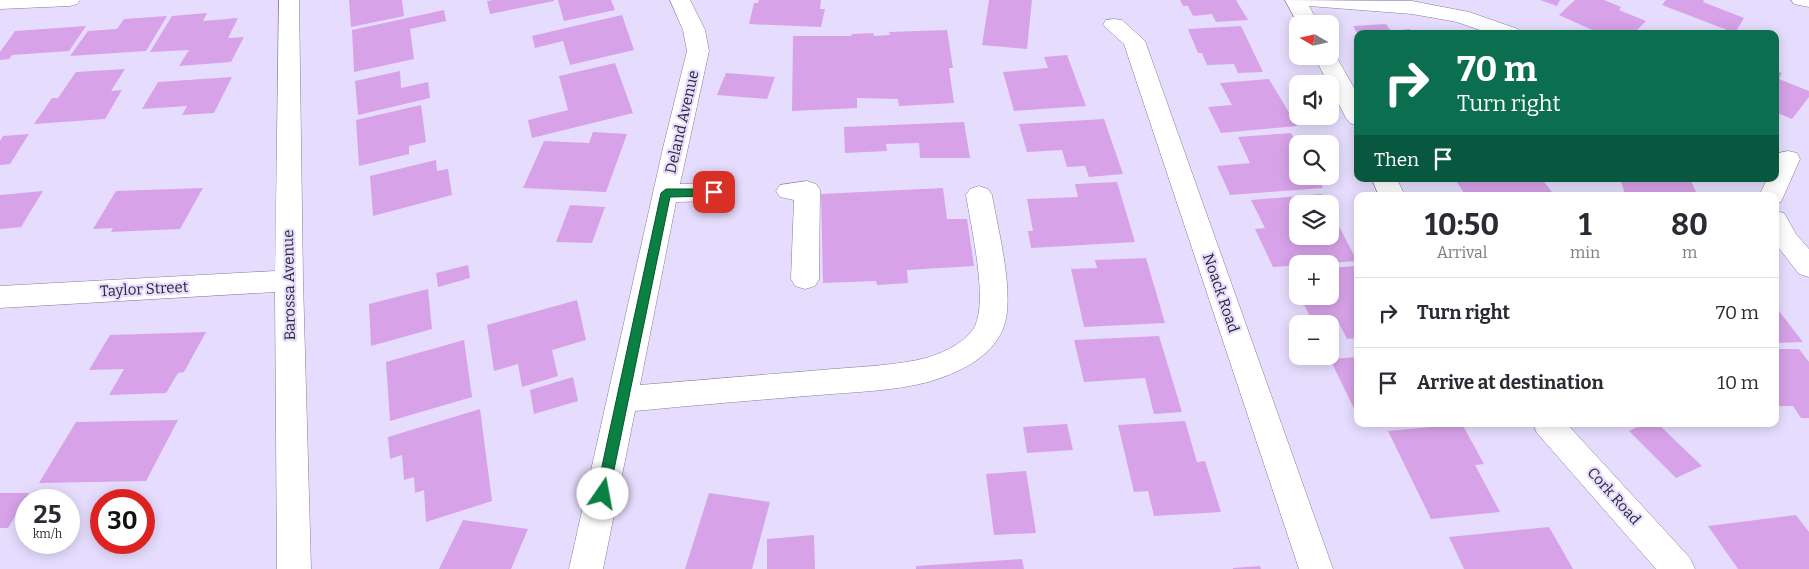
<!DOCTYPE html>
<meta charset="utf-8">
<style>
:root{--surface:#fff;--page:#f2f2f3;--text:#2b2b33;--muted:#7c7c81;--line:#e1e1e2}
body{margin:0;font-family:Bitter,serif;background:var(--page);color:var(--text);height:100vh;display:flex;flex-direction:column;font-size:19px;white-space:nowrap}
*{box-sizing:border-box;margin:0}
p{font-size:16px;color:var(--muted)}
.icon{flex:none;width:28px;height:28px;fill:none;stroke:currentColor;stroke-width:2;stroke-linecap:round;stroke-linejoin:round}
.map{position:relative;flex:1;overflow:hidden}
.sheet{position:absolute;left:1354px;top:192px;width:425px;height:235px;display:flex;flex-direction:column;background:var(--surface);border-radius:10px;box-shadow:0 2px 12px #0003}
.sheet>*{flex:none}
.banner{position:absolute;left:1354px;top:30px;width:425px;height:152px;border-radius:10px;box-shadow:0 2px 12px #0003;background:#0b6e4f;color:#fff;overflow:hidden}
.needle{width:32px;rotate:279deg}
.tools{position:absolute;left:1289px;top:15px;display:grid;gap:10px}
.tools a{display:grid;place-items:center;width:50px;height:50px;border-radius:10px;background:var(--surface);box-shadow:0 2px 12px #0003;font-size:25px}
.speed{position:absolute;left:15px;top:489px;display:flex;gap:10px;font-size:25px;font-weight:700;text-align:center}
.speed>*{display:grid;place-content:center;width:65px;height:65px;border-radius:50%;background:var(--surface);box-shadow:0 2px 12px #0003;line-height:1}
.speed small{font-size:12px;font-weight:400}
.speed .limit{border:8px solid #d22;background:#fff;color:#111}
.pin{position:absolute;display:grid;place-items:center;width:42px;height:42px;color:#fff;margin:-21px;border-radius:10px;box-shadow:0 2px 8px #0006}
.me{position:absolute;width:55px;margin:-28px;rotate:12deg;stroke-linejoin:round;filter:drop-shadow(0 0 4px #0008)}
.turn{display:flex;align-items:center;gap:18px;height:105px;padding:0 20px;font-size:22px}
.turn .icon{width:65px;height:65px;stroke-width:2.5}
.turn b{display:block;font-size:35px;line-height:42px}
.then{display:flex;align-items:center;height:48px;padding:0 20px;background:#0003;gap:10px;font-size:19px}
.eta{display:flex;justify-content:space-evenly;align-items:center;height:85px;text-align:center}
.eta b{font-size:30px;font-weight:700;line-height:35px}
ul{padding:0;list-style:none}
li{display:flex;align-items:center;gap:15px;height:70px;padding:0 20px;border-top:1px solid var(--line)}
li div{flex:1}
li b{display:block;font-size:19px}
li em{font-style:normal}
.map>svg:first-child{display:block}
.building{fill:#d7a2e8}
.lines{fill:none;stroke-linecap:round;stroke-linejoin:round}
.minor-casing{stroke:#847c9a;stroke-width:1}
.minor{fill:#fff;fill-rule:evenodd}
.route{fill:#0b8043;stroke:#07532c}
.labels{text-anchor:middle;stroke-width:4.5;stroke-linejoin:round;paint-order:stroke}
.street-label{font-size:15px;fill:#2a2733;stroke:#e6ddfe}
</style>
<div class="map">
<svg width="1809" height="569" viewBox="0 0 1809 569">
<rect width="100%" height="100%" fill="#e6ddfe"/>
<path class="building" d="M349,0h53l2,16 -53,11z
M493,0h61v1l-64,13 -3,-13z
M558,0h53l4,10 -51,11z
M759,0h62l-1,9h5l-4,18 -72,-3 5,-21h4z
M989,0h43l-5,49 -45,-4z
M1180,0h56l12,20 -32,2 -4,-8 -19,2 -5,-10h-5z
M1540,0h20l-3,6z
M1575,0h29l17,7 -2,3 27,11 -13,13h-32l-42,-19z
M1666,0h38l-1,2 41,16 -9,15 -73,-28z
M444,10l2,11 -36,8 4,30 -60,13 -2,-42z
M207,13l-4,8 35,-3 -10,20 16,-1 -13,25 -52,4 10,-16 -39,2 22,-36z
M622,15l12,35 -64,15 -7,-24 -28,7 -3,-12z
M167,16l-21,35 -76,5 18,-25 29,-2 7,-10z
M1386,24l5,7 19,-2 3,5h-55l-5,-8z
M86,26l-17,25 -57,4 -3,4 -9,1v-8l15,-21z
M1241,26l22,46 -25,1 -4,-9 -27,1 -5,-12h-4l-10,-24z
M947,30l6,38h-4l5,35 -55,3 -1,-7 -41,-1v10l-65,3 1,-75h59l-1,-2 22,-1 1,3 16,-1 -1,-3z
M1067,55l19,51 -72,5 -11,-39 45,-4 -4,-11z
M615,63l18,50 -101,25 -4,-18 40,-10 -9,-34z
M125,69l-14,22 11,-1 -17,29 -71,5 18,-26h6l18,-26z
M1775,70l7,3 -3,6 30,12v6l-17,22 -17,-7z
M400,71l1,17 27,-6 2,16 -72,17 -3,-34z
M726,73l49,4 -8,22 -50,-4z
M232,77l-18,36 -32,2 5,-9 -45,3 16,-27z
M1269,79l28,47 -76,7 -13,-26 24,-2 -12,-22z
M421,105l5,37 -17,4v8l-50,12 -3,-46z
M1104,119l19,55 -34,3 -4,-11 -18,1 -5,-17 -35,2 -8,-28z
M964,122l6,36h-50l-1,-15 -33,1 1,7 -42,2 -1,-26z
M593,132l34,2 -21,58 -83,-4 21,-47 45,2z
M1291,133l7,12v31h19l6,12 -93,7 -13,-29 33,-3 -12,-26z
M29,134l-19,30 -10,1v-24l3,-5z
M436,160l1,11 11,-2 4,26 -79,21 -3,-40z
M1455,179h87l13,17h-89z
M1620,179h70l8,17h-72z
M1117,182l18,60 -104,6 -3,-17h5l-6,-32 51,-2 -3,-13z
M203,188l-23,41 -69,3 2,-4 -20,1 23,-38z
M943,188l4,31h20l7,47 -67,4 1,13 -31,2 -1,-4 -53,2 -2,-89z
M43,191l-22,36 -21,2v-34z
M1322,194l5,10h-29v32h32v-27l27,52 -84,6 -18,-38 10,-1 -14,-28z
M570,205l35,2 -13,36 -36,-1z
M1146,258l19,65 -81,4 -13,-58 26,-1 -2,-8z
M468,265l2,13 -32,9 -2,-14z
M1356,266l2,72 -11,1 -10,-20 -25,2 -12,-25h30v-28z
M1298,271v19l-9,-18z
M428,289l4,40 -61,17 -2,-42z
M577,300l9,40 -34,10 6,26 -36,11 -4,-23 -24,7 -7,-46z
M1775,306l28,36 -28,1z
M206,332l-22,40 -6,1 -12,20 -57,2 15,-26 -35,1 21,-35z
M1159,336l23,76 -28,2 -9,-36 -61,4 -10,-42z
M464,340l8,57 -82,24 -4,-59z
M1775,349h24l10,13v56h-8l-8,-12h-18z
M1358,357v60l-28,-58z
M573,377l5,24 -44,13 -4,-24z
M480,409l12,92 -66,21 -2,-32 -9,3 -1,-16 -10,3 -2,-25 -12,4 -2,-22z
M178,420l-32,61 -107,2 37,-61z
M1185,421l12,41 8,-1 16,51 -67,4 -6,-25 -14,1 -16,-67z
M1067,424l6,26 -46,3 -4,-26z
M1462,424l22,40 -9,1 25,47 -69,7 -43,-88z
M1644,424h14l44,42 -26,12 -47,-47z
M1026,471l10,62 -42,2 -8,-61z
M0,493h29l-21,35h-8z
M709,493l61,9 -18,67h-67z
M1796,515l13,17v37h-71l-30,-43z
M463,520l65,9 -17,40h-72z
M1549,527l24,42h-109l-15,-32z
M814,535l1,34h-48v-30z
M1022,559l2,10h-108v-3z
M1260,566l1,3h-28v-1z"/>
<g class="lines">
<g class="minor-casing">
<path id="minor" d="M0,0h80l-3,4 -7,2 -70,3z
M279,0h20l4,281 8,288h-34l-2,-277 -275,16v-22l275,-15z
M670,0h20l15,30 4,21 -29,133 34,-1 9,3 4,6 -4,6 -9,3 -38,1 -36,183c60,-5 120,-10 181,-15 32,-3 74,-4 105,-12 17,-5 41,-16 49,-32 13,-27 -4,-100 -9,-131l4,-6 9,-3 9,3 4,6c6,35 24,102 11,134 -13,30 -45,44 -75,53 -33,9 -74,10 -109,13 -61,5 -123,10 -184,16l-32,158h-34l94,-421 24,-97 -4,-21z
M1285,0l127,1 57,11 49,17 3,5h-30l-34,-12 -45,-8 -103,-8 10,18h-21z
M1791,0h18v7l-15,-3z
M1114,19l8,1 23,21 188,528h-34l-175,-525 -21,-19 3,-5z
M1330,50l6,6 22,39v31l-8,-3 -4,-5 -32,-62h16z
M1788,151l9,2 3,6 -19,43 -6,2v-8h-16l8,-17h8v-18l4,-8z
M1372,179h25l8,17h-26z
M807,181l9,3 4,6 -1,89 -4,7 -10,3 -10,-3 -4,-7 3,-79 -14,-3 -4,-6 4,-6z
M1775,211l9,2 12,21 13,15v28l-10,-3 -24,-31z
M1533,424h34l123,134 5,11h-39l-119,-136z"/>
</g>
<use href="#minor" class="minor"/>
</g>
<path class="route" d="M666,189h48l5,3 -5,4 -44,1 -61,297 -2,4 -4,2 -5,-2 -2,-4 65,-301z"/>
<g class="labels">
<g class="street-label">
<text transform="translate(682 122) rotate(-77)" y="5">Deland Avenue</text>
<text transform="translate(289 285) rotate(-91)" y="5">Barossa Avenue</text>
<text transform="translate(144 289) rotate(-3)" y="5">Taylor Street</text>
<text transform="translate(1221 293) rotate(71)" y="5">Noack Road</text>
<text transform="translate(1614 496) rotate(48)" y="5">Cork Road</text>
</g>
</g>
</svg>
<div class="tools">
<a><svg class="needle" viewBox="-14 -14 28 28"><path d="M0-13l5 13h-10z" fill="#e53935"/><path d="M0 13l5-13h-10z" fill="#7c7c81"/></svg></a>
<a><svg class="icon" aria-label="sound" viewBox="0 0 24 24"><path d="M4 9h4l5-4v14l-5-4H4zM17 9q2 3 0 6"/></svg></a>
<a><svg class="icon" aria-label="search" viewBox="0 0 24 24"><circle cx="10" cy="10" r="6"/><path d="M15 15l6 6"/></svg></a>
<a><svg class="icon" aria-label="layers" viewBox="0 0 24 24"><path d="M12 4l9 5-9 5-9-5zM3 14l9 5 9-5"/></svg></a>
<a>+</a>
<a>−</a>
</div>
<div class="speed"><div>25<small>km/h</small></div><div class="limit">30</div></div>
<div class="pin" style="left:714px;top:192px;background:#d93025"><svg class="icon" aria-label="arrive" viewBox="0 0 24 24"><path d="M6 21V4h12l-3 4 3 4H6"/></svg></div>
<svg class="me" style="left:603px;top:494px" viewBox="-20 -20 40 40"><circle r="19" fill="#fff"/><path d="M0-13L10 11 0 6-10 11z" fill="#0b8043"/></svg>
<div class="banner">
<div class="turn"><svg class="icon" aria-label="right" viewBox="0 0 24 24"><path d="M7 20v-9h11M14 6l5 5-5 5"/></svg><div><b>70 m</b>Turn right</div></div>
<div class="then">Then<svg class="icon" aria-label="arrive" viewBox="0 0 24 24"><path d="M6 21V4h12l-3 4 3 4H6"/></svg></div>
</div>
<section class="sheet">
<div class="eta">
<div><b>10:50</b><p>Arrival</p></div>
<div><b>1</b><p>min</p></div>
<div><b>80</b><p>m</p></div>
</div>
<ul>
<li><svg class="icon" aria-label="right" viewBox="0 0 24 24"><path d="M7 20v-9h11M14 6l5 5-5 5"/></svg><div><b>Turn right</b></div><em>70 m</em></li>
<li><svg class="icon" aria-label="arrive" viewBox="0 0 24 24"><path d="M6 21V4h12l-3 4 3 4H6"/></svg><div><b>Arrive at destination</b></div><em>10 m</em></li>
</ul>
</section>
</div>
